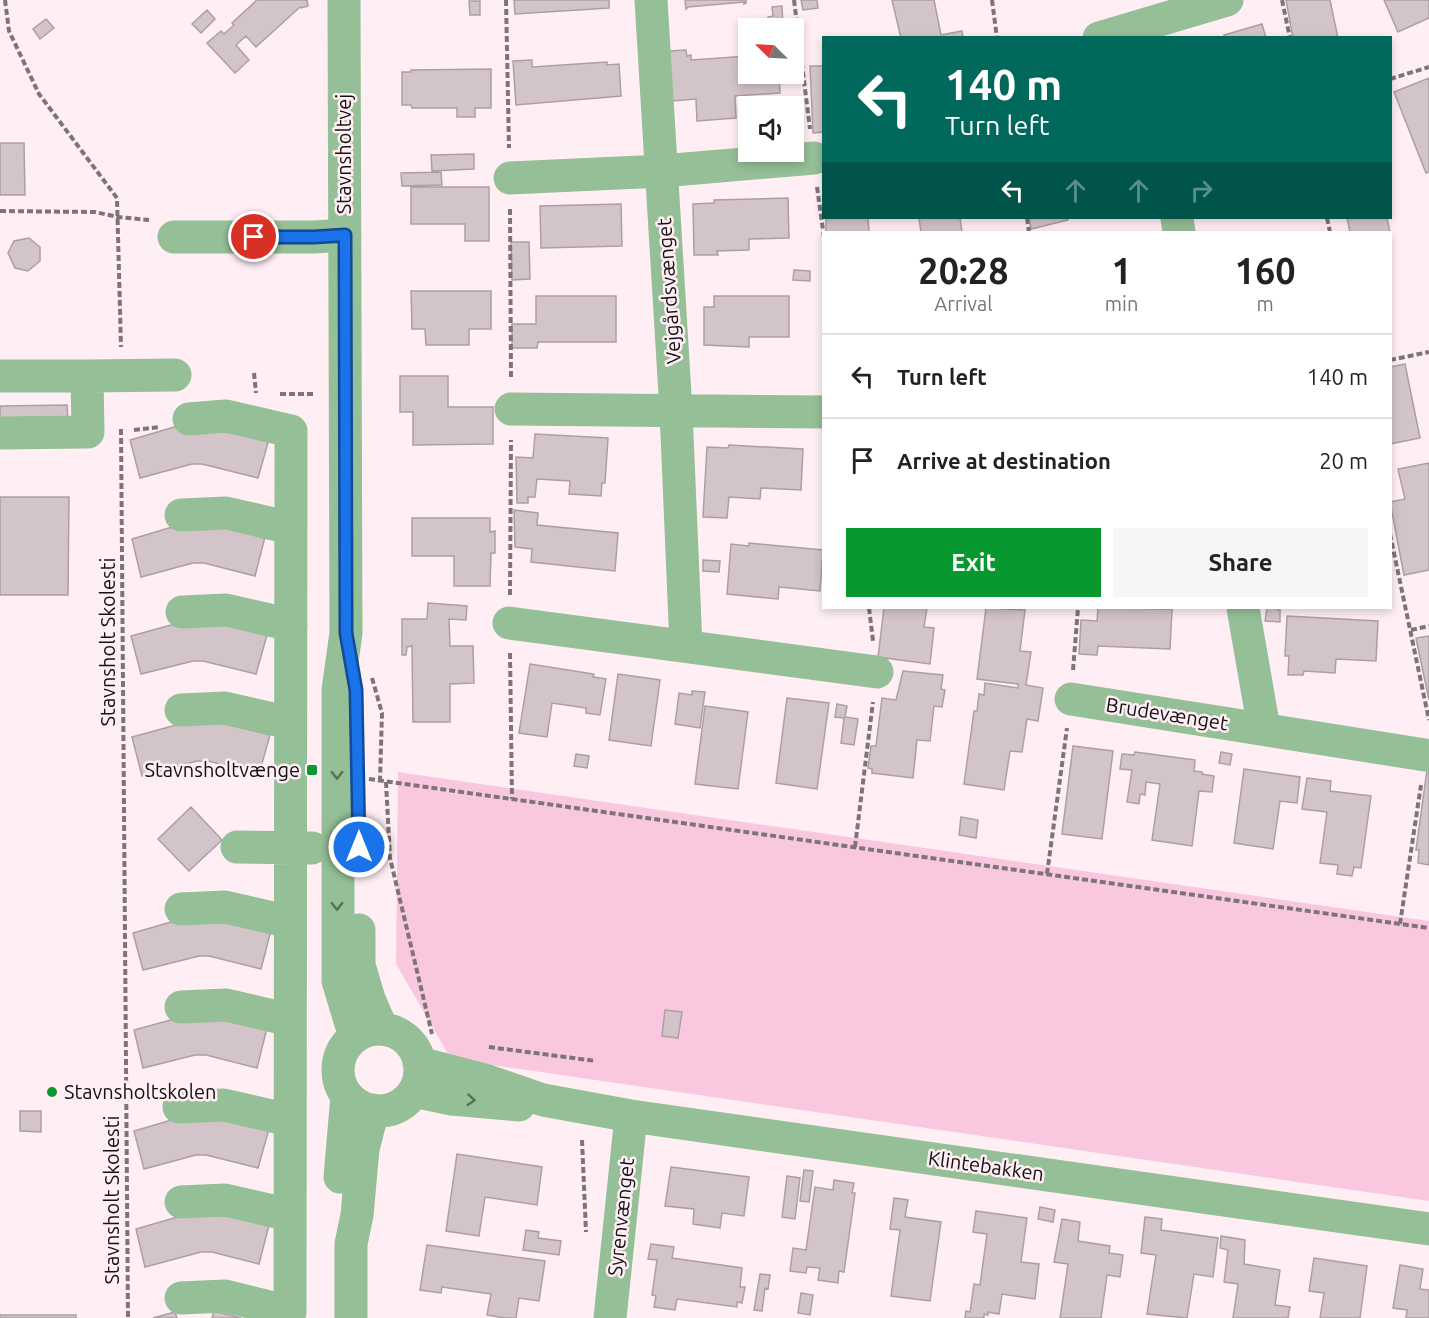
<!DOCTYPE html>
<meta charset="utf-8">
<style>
:root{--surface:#fff;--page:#f6f6f6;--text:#222;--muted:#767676;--line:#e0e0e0;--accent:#089830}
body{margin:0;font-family:Ubuntu,sans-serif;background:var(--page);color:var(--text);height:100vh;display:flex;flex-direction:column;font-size:22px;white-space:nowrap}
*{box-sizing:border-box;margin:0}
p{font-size:20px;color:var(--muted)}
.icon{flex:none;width:33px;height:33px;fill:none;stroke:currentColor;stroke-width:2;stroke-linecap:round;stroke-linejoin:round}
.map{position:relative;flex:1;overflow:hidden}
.details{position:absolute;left:822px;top:231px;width:570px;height:378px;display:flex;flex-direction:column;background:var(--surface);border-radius:0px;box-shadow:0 3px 9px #0003}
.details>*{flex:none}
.banner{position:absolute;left:822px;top:36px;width:570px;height:183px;border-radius:0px;box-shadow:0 3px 9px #0003;background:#00695c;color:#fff;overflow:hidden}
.needle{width:39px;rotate:294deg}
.tools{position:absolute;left:738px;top:18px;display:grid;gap:12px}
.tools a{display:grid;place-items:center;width:66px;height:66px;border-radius:0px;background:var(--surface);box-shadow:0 3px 9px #0003;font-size:30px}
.pin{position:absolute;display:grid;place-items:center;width:51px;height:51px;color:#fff;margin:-26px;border:3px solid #fff;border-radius:50%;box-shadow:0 2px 6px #0007}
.me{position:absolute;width:66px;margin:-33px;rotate:0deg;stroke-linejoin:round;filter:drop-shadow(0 0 4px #0008)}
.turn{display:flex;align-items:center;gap:21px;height:126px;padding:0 24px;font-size:27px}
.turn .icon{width:78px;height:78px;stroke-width:2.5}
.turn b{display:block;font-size:42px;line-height:51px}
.lanes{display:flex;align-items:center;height:57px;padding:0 24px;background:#0003;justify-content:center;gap:30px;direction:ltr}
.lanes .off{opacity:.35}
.eta{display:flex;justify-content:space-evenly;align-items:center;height:102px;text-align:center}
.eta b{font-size:36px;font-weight:700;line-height:42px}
.primary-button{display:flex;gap:12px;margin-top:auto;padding:12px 24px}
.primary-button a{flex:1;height:69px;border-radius:0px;background:var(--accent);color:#fff;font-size:24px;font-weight:700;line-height:69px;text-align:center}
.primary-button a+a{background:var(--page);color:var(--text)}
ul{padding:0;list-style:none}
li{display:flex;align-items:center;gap:18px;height:84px;padding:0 24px;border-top:2px solid var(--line)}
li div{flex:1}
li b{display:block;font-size:22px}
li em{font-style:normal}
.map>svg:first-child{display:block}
.green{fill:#fac8de}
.building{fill:#d3c4ca;stroke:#ad9ea4;stroke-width:1.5}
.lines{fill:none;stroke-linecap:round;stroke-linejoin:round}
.path{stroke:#7e7478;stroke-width:4;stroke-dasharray:6 3;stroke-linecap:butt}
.minor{stroke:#95bf96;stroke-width:33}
.oneway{stroke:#5b705a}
.route-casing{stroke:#114b97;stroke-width:15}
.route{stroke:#1a73e8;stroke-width:10}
.poi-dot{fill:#089830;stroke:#ffeff5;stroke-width:2}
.labels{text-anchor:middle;stroke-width:5;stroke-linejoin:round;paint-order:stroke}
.street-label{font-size:20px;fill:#140f11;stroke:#ffeff5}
.poi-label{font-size:20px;fill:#140f11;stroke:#ffeff5;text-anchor:end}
</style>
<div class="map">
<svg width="1429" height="1318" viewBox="0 0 1429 1318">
<rect width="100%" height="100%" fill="#ffeff5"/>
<path class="green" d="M398,772l1031,149v280l-978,-142 -55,-95z"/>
<path class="building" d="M257,0h50l1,6 -7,2 -1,-1 -44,40 -10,-11 -10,9 13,15 -14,13 -28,-30 14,-12 3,3 10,-9 -2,-2z
M514,0h95v8l-94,6z
M685,0h61v3l-2,1v-2l-56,5 -2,2z
M801,0h16l1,8 -15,2z
M892,0h42l7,35 21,-4 1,7h-62z
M1286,0h44l8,38h-45z
M1384,0h45v18l-31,14z
M469,1h11v14h-10z
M782,6l1,22h-14l-1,-11 5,-1 -1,-9z
M207,10l8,9 -14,14 -9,-9z
M46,19l8,9 -14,11 -7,-10z
M1262,24l4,14h-41l-1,-3z
M686,50l1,6 4,-1v5l57,-4v18h31l1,19 -45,3 1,22 -39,3 -1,-22 -24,2 -3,-50z
M532,60v7l75,-5v3l12,-1 2,32 -105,9 -3,-44z
M810,66h14v66l-11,1z
M491,69v39h-16v9h-18v-9h-45l-1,-3h-9v-33h9v-2z
M1429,78v94l-3,1 -32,-81z
M0,143h24l1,52h-25z
M474,154v15l-42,2 -1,-16z
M441,172l1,13 -40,1 -1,-13z
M411,187h78v54h-24v-17h-54z
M788,198l1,40 -40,1v11l-32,1 1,4h-24l-1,-51 21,-1v-3z
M621,204l1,42 -81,2 -1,-42z
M826,218h42l1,14h-43z
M919,218h41l2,14h-41z
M1029,218h38l1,2 -37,9z
M1347,218h40l3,14h-40z
M29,238l11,9v14l-12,10 -13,-3 -7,-15 6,-12z
M511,242h18l1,37 -18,1z
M794,270l16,1v10l-17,-1z
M411,291h80v38h-22v16h-43l-1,-16h-13z
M536,296h80v46h-78l-1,6h-25v-24h24z
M714,296h75v41h-40v10l-45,-2v-38h10z
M1405,364l15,74 -30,6v-77z
M400,376h48v31h45v37l-80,1v-33h-13z
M67,405l1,15 -68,1v-15z
M181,425l88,14 -11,39 -56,-14h-10l-52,14 -10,-38z
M535,434l73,4 -3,45h-3l-1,13 -32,-2 1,-13 -33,-2 -2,18h-7v6h-11l-1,-46 17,1z
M729,445l74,4 -2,41 -40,-2 -1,11 -31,-2 -2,21 -24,-1 4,-70 21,1z
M1429,463v107l-25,5 -14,-73 15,-3 -7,-30z
M0,497h69l-1,98h-68z
M514,510l24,3 -1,12 81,8 -3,38 -84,-9 1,-13 -17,-2z
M412,518h78v14l5,-1v22h-4l-1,33h-36v-30h-42z
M182,524h31l52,13 -10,39 -51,-13h-11l-52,14 -9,-38z
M749,543l74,7 -3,41 -41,-4 -1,12 -51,-5 4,-50 18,2z
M703,560l17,1 -1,11 -16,-1z
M428,603l39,3 -1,14 -17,-1 1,27h23l1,37 -24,1v38h-37l-1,-76 -5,1 -1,8h-4v-36h25z
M884,608h43l-3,19 10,1 -4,36 -52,-7z
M986,608l39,2 -5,41 11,1 -5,33 17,3 -5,33 -11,-2 -5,33 -12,-1 -6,39 -40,-6 10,-73h3l2,-17 5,1 1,-12 33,5v-4l-41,-5z
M1098,608l74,1 -2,40 -72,-3 -1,9 -18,-1 2,-34 16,1z
M1267,608h11v2h2v12l-15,-1z
M1287,616l91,5 -2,40 -40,-2 -1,14 -31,-2 -1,4h-15l1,-19h-4z
M182,622h31l54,13 -11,39 -53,-13h-10l-52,13 -10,-38z
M1429,636v64l-13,-62z
M530,664l64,10 -1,3 13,2 -6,36 -14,-2v-5l-34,-5 -5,34 -28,-4z
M903,671l40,4 -2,14 4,1 -3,17 -8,-1 -4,35 -13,-1 -4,38 -41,-5v-4l-4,-1 3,-22h5l6,-48 14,2z
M618,674l42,6 -9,66 -42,-6z
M692,691l13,1 -5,36 -25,-4 4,-31 13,2z
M787,698l42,5 -12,86 -41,-6z
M837,704l10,2 -2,11 13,2 -4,26 -13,-2 3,-25 -9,-1z
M705,706l43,6 -10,77 -43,-5z
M187,722h30l53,13 -11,39 -51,-13h-11l-55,15 -10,-39z
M1073,746l40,5 -11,88 -40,-5z
M1135,752l60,8 -1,11 8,1v2l12,2 -2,16 -13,-1 -7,55 -40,-6 8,-56 -14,-2 -1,13 -5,-1 -1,10 -12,-2 5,-32 -12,-1 2,-15 12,1z
M1221,752l11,2 -2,11 -11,-2z
M576,754l13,2 -2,12 -13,-2z
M1244,769l56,8 -3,26 -17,-2 -7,48 -39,-6z
M1427,770h2v95l-11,-2 1,-13h-3z
M1307,778l24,3 -1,10 41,5 -10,72 -7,-1 -2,9 -15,-2 1,-9 -18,-2 7,-51 -25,-3z
M191,807l31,33 -33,31 -31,-32z
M961,817l17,3 -2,18 -17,-3z
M188,917l83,13 -10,39 -52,-13h-10l-56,14 -10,-37z
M665,1010l17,2 -4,26 -16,-2z
M215,1015l52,13 -10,40 -51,-13h-11l-52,13 -9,-38 51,-14z
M20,1111h21v21l-21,-1z
M185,1116h31l53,13 -11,39 -52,-13h-10l-52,14 -10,-38z
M457,1154l85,13 -5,38 -52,-8 -6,39 -33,-5z
M671,1167l78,10 -5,39 -22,-3 -2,15 -27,-4 1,-15 -29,-3z
M804,1170l9,1 -4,31 -9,-1z
M787,1176l13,2 -5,41 -13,-2z
M834,1180l20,3 -2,10h3l-11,79 -5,-1 -1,12 -20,-3 2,-12 -13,-1 -1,6 -16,-2 3,-23 13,2 9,-63 18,3z
M894,1198l14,2 -3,17 36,5 -11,79 -39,-5 9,-66 -10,-1z
M1040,1207l15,3 -2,12 -15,-3z
M976,1211l51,7 -6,44 18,2 -4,35 -33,-5 -3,20 -11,-2v3l-4,-1v4h-19l1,-7 4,1 4,-28 6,1 7,-51 -14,-2z
M191,1213h30l48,12 -10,39 -47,-12h-11l-56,15 -9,-38z
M1145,1217l17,2 -1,11 57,8 -5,39 -19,-3 -7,44 -40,-4 9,-59 -15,-2z
M1062,1219l18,3 -2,19 32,5 -1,7 14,2 -3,22 -13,-2 -6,43h-41l8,-54 -14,-2z
M526,1230l13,2 -1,6 23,3 -2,14 -36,-5z
M1221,1236l24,4 -1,24 36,6 -5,35 15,2 -2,11h-55l5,-34 -14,-2 4,-32 -8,-2z
M651,1244l23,3 -2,11 70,10 -2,19h5l-3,16 -5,-1v5l-60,-8 -2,11 -21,-3 2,-11 -4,-1 5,-35 -9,-1z
M427,1245l118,16 -6,40 -20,-3 -3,20h-11l-18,-3 4,-21 -49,-7 -1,6 -21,-3z
M1314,1258l53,8 -7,52h-40l4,-25 -15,-2z
M1400,1265l23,4 -3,20 9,1v28h-23l1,-8 -14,-2z
M760,1274l10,1 -2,14 -3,-1 -3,23 -8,-1z
M801,1293l12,2 -3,20 -12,-2z
M214,1311l27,7h-29z
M175,1312l2,6h-24z
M0,1315h76v3h-76z"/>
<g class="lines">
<path class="path" d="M5,0l4,31 30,63 78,104 4,149
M506,0l3,148
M794,0l16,129
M992,0l5,38
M1282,0l8,38
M1390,79l39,-12
M817,187l7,50
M510,209l1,170
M0,211l95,1 23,5 31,3
M1027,218l2,14
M1327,218l3,14
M1390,360l39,-8
M254,373l2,20
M280,394h34
M121,429l7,889
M134,430l26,-3
M1390,534l39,186
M510,595l1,-155
M869,608l4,33
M1411,630l18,-4
M510,653l2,146
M1073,670l5,-62
M372,678l10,35 -2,68
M369,779l1060,149
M386,782l4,76 42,176
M855,847l18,-145
M1047,874l20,-146
M1400,924l21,-139
M489,1047l107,14
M582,1140l4,92"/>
<path class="minor" d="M344,0l2,633 -8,57v291l17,56
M651,0l25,411 10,235
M1099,38l128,-38
M510,178l152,-7 152,-13
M1177,218l2,14
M174,237h140l31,-2
M0,376h87
M511,409l313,3
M0,433l88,-1 -1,-56 88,-1
M181,515l45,-2 65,15
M1243,608l21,121
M182,612l44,-2 65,15
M509,623l368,49
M1071,699l354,56
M181,710l44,-2 65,15
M237,847l75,1
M181,909l44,-2 65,15
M359,930v35l10,34 13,30
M181,1007l45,-2 64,15
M338 1070a41 41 0 1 1 82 0a41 41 0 1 1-82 0Z
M419,1063l69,18 55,19 88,16 798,113
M414,1091l38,8 67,6
M179,1107l45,-2 65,15
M340,1177l7,-81
M181,1202l44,-2 65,15
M181,1298l44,-2 65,16 1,-881 -65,-15 -37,3
M351,1318v-74l6,-29 6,-66 10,-39
M610,1318l21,-202"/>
</g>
<defs><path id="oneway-chevron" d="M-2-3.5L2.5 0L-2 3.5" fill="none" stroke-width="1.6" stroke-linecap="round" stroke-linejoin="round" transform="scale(1.5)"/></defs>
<g class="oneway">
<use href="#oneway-chevron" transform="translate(337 775) rotate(90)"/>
<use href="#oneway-chevron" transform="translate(337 906) rotate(89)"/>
<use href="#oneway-chevron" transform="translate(471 1100) rotate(5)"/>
</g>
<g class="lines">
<g class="route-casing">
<path id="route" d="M254,237h60l31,-2 1,398 10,57 3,157"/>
</g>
<use href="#route" class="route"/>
</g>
<g class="poi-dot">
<rect x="306" y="764" width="12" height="12" rx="3"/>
<circle cx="52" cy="1092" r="6"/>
</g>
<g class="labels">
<g class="street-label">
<text transform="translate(344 154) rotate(-90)" y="7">Stavnsholtvej</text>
<text transform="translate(669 291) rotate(-94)" y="7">Vejgårdsvænget</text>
<text transform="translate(108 642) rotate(-90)" y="7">Stavnsholt Skolesti</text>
<text transform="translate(1167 714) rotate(9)" y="7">Brudevænget</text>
<text transform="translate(986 1166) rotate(8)" y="7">Klintebakken</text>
<text transform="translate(112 1200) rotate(-90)" y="7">Stavnsholt Skolesti</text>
<text transform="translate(621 1217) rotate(-84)" y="7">Syrenvænget</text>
</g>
<g class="poi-label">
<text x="300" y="777">Stavnsholtvænge</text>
<text x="64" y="1099" text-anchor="start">Stavnsholtskolen</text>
</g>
</g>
</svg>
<div class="tools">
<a><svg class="needle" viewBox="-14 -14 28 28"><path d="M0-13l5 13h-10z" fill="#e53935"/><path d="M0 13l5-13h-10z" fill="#767676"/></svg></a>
<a><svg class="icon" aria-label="sound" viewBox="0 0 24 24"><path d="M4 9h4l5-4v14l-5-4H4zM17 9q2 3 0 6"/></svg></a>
</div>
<div class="pin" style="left:254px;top:237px;background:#d93025"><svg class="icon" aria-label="arrive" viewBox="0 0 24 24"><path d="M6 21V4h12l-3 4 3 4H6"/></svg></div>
<svg class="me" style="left:359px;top:847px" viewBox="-20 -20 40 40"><circle r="17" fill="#1a73e8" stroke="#fff" stroke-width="3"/><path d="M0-11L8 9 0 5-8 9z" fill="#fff"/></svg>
<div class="banner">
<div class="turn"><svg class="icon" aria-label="left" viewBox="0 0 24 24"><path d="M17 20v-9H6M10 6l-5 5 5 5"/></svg><div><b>140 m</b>Turn left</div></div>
<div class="lanes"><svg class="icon" aria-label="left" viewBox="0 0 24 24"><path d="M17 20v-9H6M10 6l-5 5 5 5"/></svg><svg class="icon off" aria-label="ahead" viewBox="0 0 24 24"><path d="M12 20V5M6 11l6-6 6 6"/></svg><svg class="icon off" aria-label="ahead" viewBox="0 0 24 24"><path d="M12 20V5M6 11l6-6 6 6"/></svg><svg class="icon off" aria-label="right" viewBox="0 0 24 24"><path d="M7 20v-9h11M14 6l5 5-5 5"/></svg></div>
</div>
<section class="details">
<div class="eta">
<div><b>20:28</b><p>Arrival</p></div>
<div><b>1</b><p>min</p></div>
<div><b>160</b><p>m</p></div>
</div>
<ul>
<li><svg class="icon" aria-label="left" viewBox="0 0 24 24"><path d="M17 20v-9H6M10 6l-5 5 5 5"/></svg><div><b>Turn left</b></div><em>140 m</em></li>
<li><svg class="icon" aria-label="arrive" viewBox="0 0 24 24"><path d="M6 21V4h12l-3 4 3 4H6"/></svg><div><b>Arrive at destination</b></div><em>20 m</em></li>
</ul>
<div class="primary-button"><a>Exit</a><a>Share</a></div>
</section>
</div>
